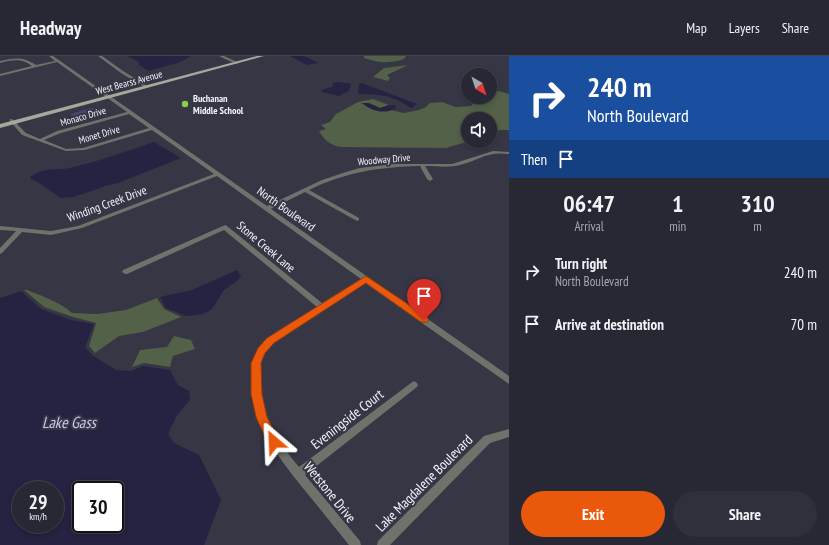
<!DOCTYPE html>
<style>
:root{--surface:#282834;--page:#30303c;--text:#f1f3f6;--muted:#a5a6ac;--line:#44444f;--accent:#ea580c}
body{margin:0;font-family:"PT Sans Narrow",sans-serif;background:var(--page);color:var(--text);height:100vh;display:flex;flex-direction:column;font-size:15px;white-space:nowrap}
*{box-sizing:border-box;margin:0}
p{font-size:13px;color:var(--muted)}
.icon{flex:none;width:22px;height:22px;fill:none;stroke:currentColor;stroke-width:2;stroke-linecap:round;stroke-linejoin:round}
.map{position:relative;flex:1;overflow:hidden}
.details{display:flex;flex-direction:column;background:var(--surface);width:320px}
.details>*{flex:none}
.banner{background:#1a4fa0;color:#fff;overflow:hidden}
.needle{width:26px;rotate:141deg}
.fabs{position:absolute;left:461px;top:12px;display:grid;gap:8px}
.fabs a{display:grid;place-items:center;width:36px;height:36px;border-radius:50%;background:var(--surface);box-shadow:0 2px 6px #0003,0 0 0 1px var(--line);font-size:20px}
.speed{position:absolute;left:12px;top:425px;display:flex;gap:8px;font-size:20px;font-weight:700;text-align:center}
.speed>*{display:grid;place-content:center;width:52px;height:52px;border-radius:50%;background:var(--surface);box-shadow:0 2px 6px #0003,0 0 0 1px var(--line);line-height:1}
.speed small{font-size:10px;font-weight:400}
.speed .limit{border:2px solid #111;border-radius:6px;background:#fff;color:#111}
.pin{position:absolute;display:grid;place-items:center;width:34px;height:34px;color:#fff;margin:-41px -17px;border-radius:50% 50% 50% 0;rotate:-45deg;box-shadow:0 0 4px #0007}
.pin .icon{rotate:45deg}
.me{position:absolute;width:44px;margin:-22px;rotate:334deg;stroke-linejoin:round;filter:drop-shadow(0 0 3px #0008)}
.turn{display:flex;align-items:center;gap:14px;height:84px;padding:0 12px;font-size:18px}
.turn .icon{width:52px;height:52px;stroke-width:2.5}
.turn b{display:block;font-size:28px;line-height:34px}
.then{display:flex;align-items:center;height:38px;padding:0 12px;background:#0003;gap:8px;font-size:15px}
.eta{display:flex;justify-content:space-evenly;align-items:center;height:68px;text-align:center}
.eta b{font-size:24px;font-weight:800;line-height:28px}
.action{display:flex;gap:8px;margin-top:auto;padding:8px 12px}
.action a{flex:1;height:46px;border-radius:24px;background:var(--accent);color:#fff;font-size:16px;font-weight:800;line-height:46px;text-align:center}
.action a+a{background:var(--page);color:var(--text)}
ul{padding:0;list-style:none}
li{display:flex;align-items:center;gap:12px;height:52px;padding:0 12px}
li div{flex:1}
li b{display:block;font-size:15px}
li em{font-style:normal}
header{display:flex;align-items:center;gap:24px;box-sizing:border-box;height:56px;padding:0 20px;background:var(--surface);border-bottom:1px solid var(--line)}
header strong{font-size:19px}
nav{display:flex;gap:22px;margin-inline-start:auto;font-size:14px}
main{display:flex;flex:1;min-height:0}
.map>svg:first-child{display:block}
.green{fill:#526147}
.water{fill:#262241;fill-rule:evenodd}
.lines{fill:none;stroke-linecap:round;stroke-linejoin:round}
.minor{fill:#6e726b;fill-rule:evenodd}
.major{fill:#a2aa9c;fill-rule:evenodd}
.shaded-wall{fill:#333149}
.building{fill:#494668;stroke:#333149}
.route{fill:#ea580c;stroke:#983908}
.poi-dot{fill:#8cce45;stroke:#363645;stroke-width:1.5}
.labels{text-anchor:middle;stroke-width:4;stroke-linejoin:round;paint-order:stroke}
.far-street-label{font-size:10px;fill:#f3f3fc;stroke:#363645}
.far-poi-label{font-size:10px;font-weight:bold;fill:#f3f3fc;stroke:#363645;text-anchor:start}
.street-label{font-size:12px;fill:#f3f3fc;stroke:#363645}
.near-street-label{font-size:14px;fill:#f3f3fc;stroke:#363645}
.near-water-label{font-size:16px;font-style:italic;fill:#c8c5f7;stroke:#363645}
</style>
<header>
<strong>Headway</strong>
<nav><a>Map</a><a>Layers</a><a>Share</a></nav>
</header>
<main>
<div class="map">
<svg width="509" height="489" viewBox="0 0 509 489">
<rect width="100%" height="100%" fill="#363645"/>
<path class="green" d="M364,0h42l-2,3c-15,5 -25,4 -40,-1z
M408,9l-21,10 3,3 -2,3 -15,-4 11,-9z
M499,35l10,3v36h-8l-11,3v-14h-22v22h2l-24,7 -105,-1c-10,-1 -17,-7 -22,-16l7,-2 -5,-4 9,-3 6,-8 22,-12 15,-3 16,6 -9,3 -8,-3 -11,-2 15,7h15l13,3 15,-3 7,-3 4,-4 12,-1 14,5 15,-1 3,-4v-4l16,-1v-4z
M24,234h3c15,6 33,12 45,23l25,1 29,-4 31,-12 7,11 17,8 -38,15 -24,4 -24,17 -6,-7 7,-23 -23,-6 -29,-10z
M174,280l17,4 4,9 -22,7 -3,11 -26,-4 -12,4 8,-17 27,-3z"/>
<path class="water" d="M127,0h64l-11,6 -31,9 -10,-6v-3z
M290,0h14l15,7 -12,2z
M338,26l13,2 -2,7 -10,5 -17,-4 -1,-2 11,-3 1,-4z
M362,27l55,21 -6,4c-21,-14 -30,-13 -53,-14l1,-10z
M362,47h7l11,5 9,-3h6l1,3c-11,7 -25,3 -34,-5z
M154,86l27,16 -63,25 -13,3 -7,3 -25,8 -12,1 -25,-17 -5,-2 -1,-2c18,-12 26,-5 44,-10 28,-7 54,-16 80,-25z
M237,214l4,6 -4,5 -13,9 -12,19 -9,5 -17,2 -20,-8 -6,-11 32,-7z
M21,235l20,18 30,11 23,4 -9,23 7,8 24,15 15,1 12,-5 27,4 8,15 11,6 1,9 -13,15 -9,19 6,9 25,12 22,45 -17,45h-204v-247zM21,434h34v34h-34zM81,434h34v34h-34z"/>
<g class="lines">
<path class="minor" d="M49,0h4l214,150 55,-26 24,-8 14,-4 34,-4h58l41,-13 16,1v2c-23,-3 -29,6 -49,11 -11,3 -23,1 -35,1l8,13 -3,2 -3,-2 -7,-13c-41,1 -74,6 -111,24l50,28v2l-2,1 -52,-29 -34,17 238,167v8l-144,-101 -92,59c-3,4 -7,8 -9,13 -4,7 -4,16 -4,24 0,34 18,63 39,88l112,-84 3,-2 3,2 1,2 -1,2 -112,88 55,66 1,4h-12c-14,-17 -28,-35 -42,-52 -26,-32 -51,-63 -55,-106 -1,-15 1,-30 10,-43 10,-12 41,-28 55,-37l-93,-77 -97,44h-2l-3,-2 1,-2 102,-45 2,1 95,77 39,-24 -144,-103 -135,52 -31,7 -29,-3 -20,21 -2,1v-6l16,-17 -16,-1v-4l51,5 27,-5 136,-52 -62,-44 -67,20 -19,1 -44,-16 -12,-14v-2h2l14,14 14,6 17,-8 70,-19 -70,-50 -57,14v-2l32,-8c-11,-8 -19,-6 -32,-3v-2c15,-3 22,-5 36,4l19,-4zM129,58l20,14 -66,20 -17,1 -22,-9 17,-7z
M98,0h4l21,15 26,16 -3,1 -25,-15z
M219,0h5l15,7 -3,1z
M509,373v8l-19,6 -100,102h-13l1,-4 106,-105z"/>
<path class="major" d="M257,0h7l-264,72v-4z"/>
</g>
<path class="shaded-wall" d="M98,56l1,2 -24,6v-1z"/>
<path class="building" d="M91,51l7,5 -23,7 -6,-5z"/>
<path class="route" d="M366,220l61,41 2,3 -2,2h-6l-55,-39 -92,60 -9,10 -4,10 1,31 5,23 13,25 -2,4 -4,2 -5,-2 -13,-29 -5,-23v-31l7,-15 9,-10z"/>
<circle class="poi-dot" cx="185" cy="48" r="4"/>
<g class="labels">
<g class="far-street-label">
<text transform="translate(129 26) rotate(-15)" y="4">West Bearss Avenue</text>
<text transform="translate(83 60) rotate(-16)" y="4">Monaco Drive</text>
<text transform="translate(99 78) rotate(-16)" y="4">Monet Drive</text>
<text transform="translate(384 103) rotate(-5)" y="4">Woodway Drive</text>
</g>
<g class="far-poi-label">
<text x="193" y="46">Buchanan<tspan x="193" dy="12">Middle School</tspan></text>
</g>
<g class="street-label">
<text transform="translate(107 148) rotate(-20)" y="4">Winding Creek Drive</text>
<text transform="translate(286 153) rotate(35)" y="4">North Boulevard</text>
<text transform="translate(266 191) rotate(40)" y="4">Stone Creek Lane</text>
</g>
<g class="near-street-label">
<text transform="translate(347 363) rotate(-38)" y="5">Eveningside Court</text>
<text transform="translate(424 427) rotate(-45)" y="5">Lake Magdalene Boulevard</text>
<text transform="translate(330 436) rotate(51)" y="5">Wetstone Drive</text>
</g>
<g class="near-water-label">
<text x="69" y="372">Lake Gass</text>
</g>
</g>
</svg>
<div class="fabs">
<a><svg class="needle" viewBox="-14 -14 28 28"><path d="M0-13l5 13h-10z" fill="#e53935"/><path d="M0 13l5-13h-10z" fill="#a5a6ac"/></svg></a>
<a><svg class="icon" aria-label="sound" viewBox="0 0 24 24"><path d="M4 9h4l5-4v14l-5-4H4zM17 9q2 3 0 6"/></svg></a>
</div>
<div class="speed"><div>29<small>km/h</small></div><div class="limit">30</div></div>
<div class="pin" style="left:424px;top:264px;background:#d93025"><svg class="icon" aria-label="arrive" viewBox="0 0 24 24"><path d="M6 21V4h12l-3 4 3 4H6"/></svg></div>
<svg class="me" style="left:274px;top:386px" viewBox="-20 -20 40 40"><path d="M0-17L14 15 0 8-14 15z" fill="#ea580c" stroke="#fff" stroke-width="4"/></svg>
</div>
<section class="details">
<div class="banner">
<div class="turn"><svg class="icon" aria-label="right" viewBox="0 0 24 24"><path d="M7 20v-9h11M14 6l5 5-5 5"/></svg><div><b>240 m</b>North Boulevard</div></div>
<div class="then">Then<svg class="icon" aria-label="arrive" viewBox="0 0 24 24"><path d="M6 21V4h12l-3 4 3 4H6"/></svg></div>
</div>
<div class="eta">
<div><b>06:47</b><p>Arrival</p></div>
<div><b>1</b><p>min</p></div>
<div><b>310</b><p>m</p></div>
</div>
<ul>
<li><svg class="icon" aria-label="right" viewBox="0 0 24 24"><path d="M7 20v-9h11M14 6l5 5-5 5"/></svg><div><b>Turn right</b><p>North Boulevard</p></div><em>240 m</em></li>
<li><svg class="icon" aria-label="arrive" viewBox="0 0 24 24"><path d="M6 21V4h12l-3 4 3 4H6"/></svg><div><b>Arrive at destination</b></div><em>70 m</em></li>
</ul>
<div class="action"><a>Exit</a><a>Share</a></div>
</section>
</main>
